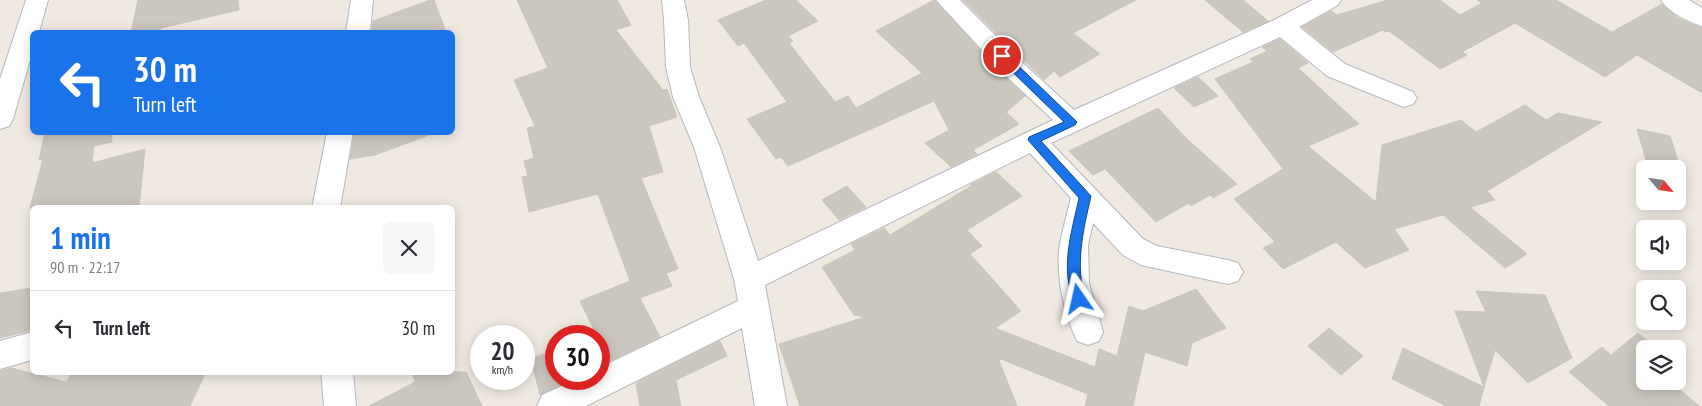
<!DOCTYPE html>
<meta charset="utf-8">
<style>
:root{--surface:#fff;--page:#f7f7f7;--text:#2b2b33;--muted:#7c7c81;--line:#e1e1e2;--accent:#1a73e8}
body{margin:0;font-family:"PT Sans Narrow",sans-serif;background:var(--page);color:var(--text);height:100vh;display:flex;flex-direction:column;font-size:19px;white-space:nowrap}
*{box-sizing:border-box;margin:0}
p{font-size:16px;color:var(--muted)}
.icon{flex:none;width:28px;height:28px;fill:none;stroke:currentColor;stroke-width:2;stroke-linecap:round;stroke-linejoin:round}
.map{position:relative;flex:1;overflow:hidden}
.drawer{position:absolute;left:30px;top:205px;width:425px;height:170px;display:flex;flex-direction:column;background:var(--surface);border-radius:8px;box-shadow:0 2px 12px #0003}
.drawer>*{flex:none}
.hud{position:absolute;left:30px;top:30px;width:425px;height:105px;border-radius:8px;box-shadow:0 2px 12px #0003;background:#1a73e8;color:#fff;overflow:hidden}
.needle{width:32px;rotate:119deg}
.fabs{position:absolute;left:1636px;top:160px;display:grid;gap:10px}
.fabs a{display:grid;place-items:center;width:50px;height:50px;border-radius:8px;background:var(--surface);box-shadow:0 2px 12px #0003;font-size:25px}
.speed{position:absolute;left:470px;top:325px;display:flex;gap:10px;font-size:25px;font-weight:700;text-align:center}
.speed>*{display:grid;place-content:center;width:65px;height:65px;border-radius:50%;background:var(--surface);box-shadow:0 2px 12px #0003;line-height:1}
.speed small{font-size:12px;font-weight:400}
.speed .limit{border:8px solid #d22;background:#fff;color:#111}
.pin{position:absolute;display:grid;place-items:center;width:42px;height:42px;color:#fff;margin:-21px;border:2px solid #fff;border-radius:50%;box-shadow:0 1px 5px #0007}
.me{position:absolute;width:55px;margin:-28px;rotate:349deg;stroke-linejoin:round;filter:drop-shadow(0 0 4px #0008)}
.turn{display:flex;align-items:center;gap:18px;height:105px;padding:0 20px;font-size:22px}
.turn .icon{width:65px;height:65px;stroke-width:2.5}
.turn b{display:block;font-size:35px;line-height:42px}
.round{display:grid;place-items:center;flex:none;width:52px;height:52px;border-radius:8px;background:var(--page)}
.head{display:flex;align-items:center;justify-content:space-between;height:85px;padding:0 20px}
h1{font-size:30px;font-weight:600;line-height:38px;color:var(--accent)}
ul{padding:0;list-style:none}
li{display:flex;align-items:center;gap:15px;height:75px;padding:0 20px;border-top:1px solid var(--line)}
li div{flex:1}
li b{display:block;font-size:19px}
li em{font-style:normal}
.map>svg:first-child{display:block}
.building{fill:#cbc7bf;stroke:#cbc5ba}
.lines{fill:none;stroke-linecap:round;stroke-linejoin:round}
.minor-casing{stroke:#b4b7c1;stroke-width:2}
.minor{fill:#fff;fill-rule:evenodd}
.route{fill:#1a73e8;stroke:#114b97}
</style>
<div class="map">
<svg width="1702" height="406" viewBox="0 0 1702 406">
<rect width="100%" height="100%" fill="#efe9e1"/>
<path class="building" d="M138,0h100l1,10 -78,18 -1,4h-29z
M430,0h4l12,32h-74l1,-11z
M517,0h100l14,25 -15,5 47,60 4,-1 10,28 -28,9 14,46 -22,6 37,91 -12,4 6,13 -32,12 20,39 -51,24 -29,-60 50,-20 -32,-87 -69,18 -7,-35 6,-1 -4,-15 10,-3 -7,-30 8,-2 -21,-46 34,-12z
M766,0h30l22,21 -30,15 5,5 -4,2 46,59 13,-6 8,12 66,-35 -46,-42 58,-31 71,77 20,19 -19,16 13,12 -46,26 4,4 -26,13 -26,-24 24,-13 -15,-29 -146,65 -7,-9 -5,2 -29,-40 40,-17 -43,-59 -6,3 -20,-26z
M963,0h173l-63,33 27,21 -40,23 -6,-6 -10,9z
M1205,0h38l25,21 -25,11z
M1388,0h52l20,15 22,-12 -5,-3h79l56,32 50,-28 16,14 24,10v65l-65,-38 -32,22 -90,-54 -53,29 5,3 -27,14 -51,-38 -4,1 -2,-2 -50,22 -31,-25 29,-16 6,4z
M1280,39l28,24 -10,5 61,56 -51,22 68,56 6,-57 79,-25 15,12 49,-27 21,15 12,-7 44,9 -115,69 8,9 -25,7 57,47 -22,14 -62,-53 -49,14 15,21 -44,18 -29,-26 -53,27 -20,-21 12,-6 -41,-43 49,-30 -68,-90 38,-17 -3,-3 17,-8 -5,-4z
M1198,77l20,19 -24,11 -20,-19z
M1158,108l28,30 51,46 -24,14 -3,-3 -19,11 -2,-3 -33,19 -51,-53 -12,6 -24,-24z
M1637,129l33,7 10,31 -34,-7z
M45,132h66l1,10 -18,4 -2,17 53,-14 -6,59h-109l13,-49 -4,1z
M355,132h74v3l-54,20 -25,4z
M996,172l26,24 -55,34 15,16 -12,8 51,57 -26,17 100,39 4,-18 18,7 12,-50 14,5 53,-22 30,39 -34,15 -5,23 -42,-14 -12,54h-48l3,-12 -90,-36 19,48h-217l-21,-62 86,-27 -11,-2 -32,-48 33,-17 -4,-6 33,-16 6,7 81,-49 -1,-1z
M847,186l19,21 -27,13 -17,-20z
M32,288v42l-32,8v-45z
M1476,291l69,4 27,63 -44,25 -33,-33 -11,37 -29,-76 31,1z
M1329,328l34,28 -22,19 -33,-29z
M1638,333l19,16h-12v32h25l29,25h-90l-40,-34 33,-25 9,8z
M720,341l7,15 -51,24 5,26h-41l-4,-23z
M1403,348l81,39 -5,19h-33l-54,-27z
M556,349v30h17l-33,16 -9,-36z
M11,368l55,14 7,-10h133l-16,34h-190v-35z
M412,372h54l16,34h-113l46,-24z"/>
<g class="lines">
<g class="minor-casing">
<path id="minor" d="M26,0h22l-9,32h-7v21l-19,66 -4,7 -9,3v-50z
M351,0h22l-3,32h-24z
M662,0h22l4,20 2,47 9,30 21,50 38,114 295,-141 -47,-44 -70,-76h24l64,64 50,46 200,-90 38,-20h29l-3,5 -39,22 46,37 68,28 4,6 -4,6 -9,3 -77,-31 -47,-39 -229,106 92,96 14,7 71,14 10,3 5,9 -5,9 -10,3 -87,-19 -18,-10 -30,-32 -5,22 1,38 14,49 -4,9 -11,4 -11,-4c-13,-28 -22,-66 -17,-97 3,-16 7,-31 11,-46l-41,-45 -265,132 22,121h-32l-13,-78 -156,78h-49l5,-11 35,-16h22v-11l139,-67 -4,-22 -40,-132 -21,-50 -7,-30 -2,-47z
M1661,0h28l13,8v18c-13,-4 -34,-14 -41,-26z
M327,132h26l-13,76h-28z
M32,332v28l-32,9v-28z
M321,372h32l3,34h-32z"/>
</g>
<use href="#minor" class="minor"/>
</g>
<path class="route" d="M1002,52l3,1 72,69 -2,3 -34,16 50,55c-8,35 -16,68 -6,103l-2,4 -4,1 -4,-1c-16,-33 -3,-72 4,-105l-51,-58 1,-3 35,-15 -66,-64v-5z"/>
</svg>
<div class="fabs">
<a><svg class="needle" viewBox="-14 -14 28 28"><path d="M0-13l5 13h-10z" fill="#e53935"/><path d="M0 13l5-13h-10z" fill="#7c7c81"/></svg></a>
<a><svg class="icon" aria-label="sound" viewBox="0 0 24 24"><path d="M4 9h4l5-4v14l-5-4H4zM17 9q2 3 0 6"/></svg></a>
<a><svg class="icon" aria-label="search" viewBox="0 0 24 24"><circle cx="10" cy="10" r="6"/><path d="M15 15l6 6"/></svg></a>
<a><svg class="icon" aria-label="layers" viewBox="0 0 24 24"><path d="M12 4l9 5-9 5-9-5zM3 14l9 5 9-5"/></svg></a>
</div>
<div class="speed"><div>20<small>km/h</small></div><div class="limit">30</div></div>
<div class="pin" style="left:1002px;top:56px;background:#d93025"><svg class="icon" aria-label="arrive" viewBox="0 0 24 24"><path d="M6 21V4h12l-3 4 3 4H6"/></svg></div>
<svg class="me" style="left:1079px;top:299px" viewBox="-20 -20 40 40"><path d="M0-17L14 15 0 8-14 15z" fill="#1a73e8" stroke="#fff" stroke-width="4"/></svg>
<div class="hud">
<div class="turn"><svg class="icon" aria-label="left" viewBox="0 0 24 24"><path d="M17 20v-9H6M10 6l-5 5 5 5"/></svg><div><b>30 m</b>Turn left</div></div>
</div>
<section class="drawer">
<div class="head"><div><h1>1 min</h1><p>90 m · 22:17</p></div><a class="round"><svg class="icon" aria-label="close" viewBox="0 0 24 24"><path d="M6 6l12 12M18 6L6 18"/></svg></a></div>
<ul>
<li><svg class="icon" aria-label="left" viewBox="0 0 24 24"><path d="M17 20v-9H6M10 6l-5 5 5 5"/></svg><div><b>Turn left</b></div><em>30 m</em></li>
</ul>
</section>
</div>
